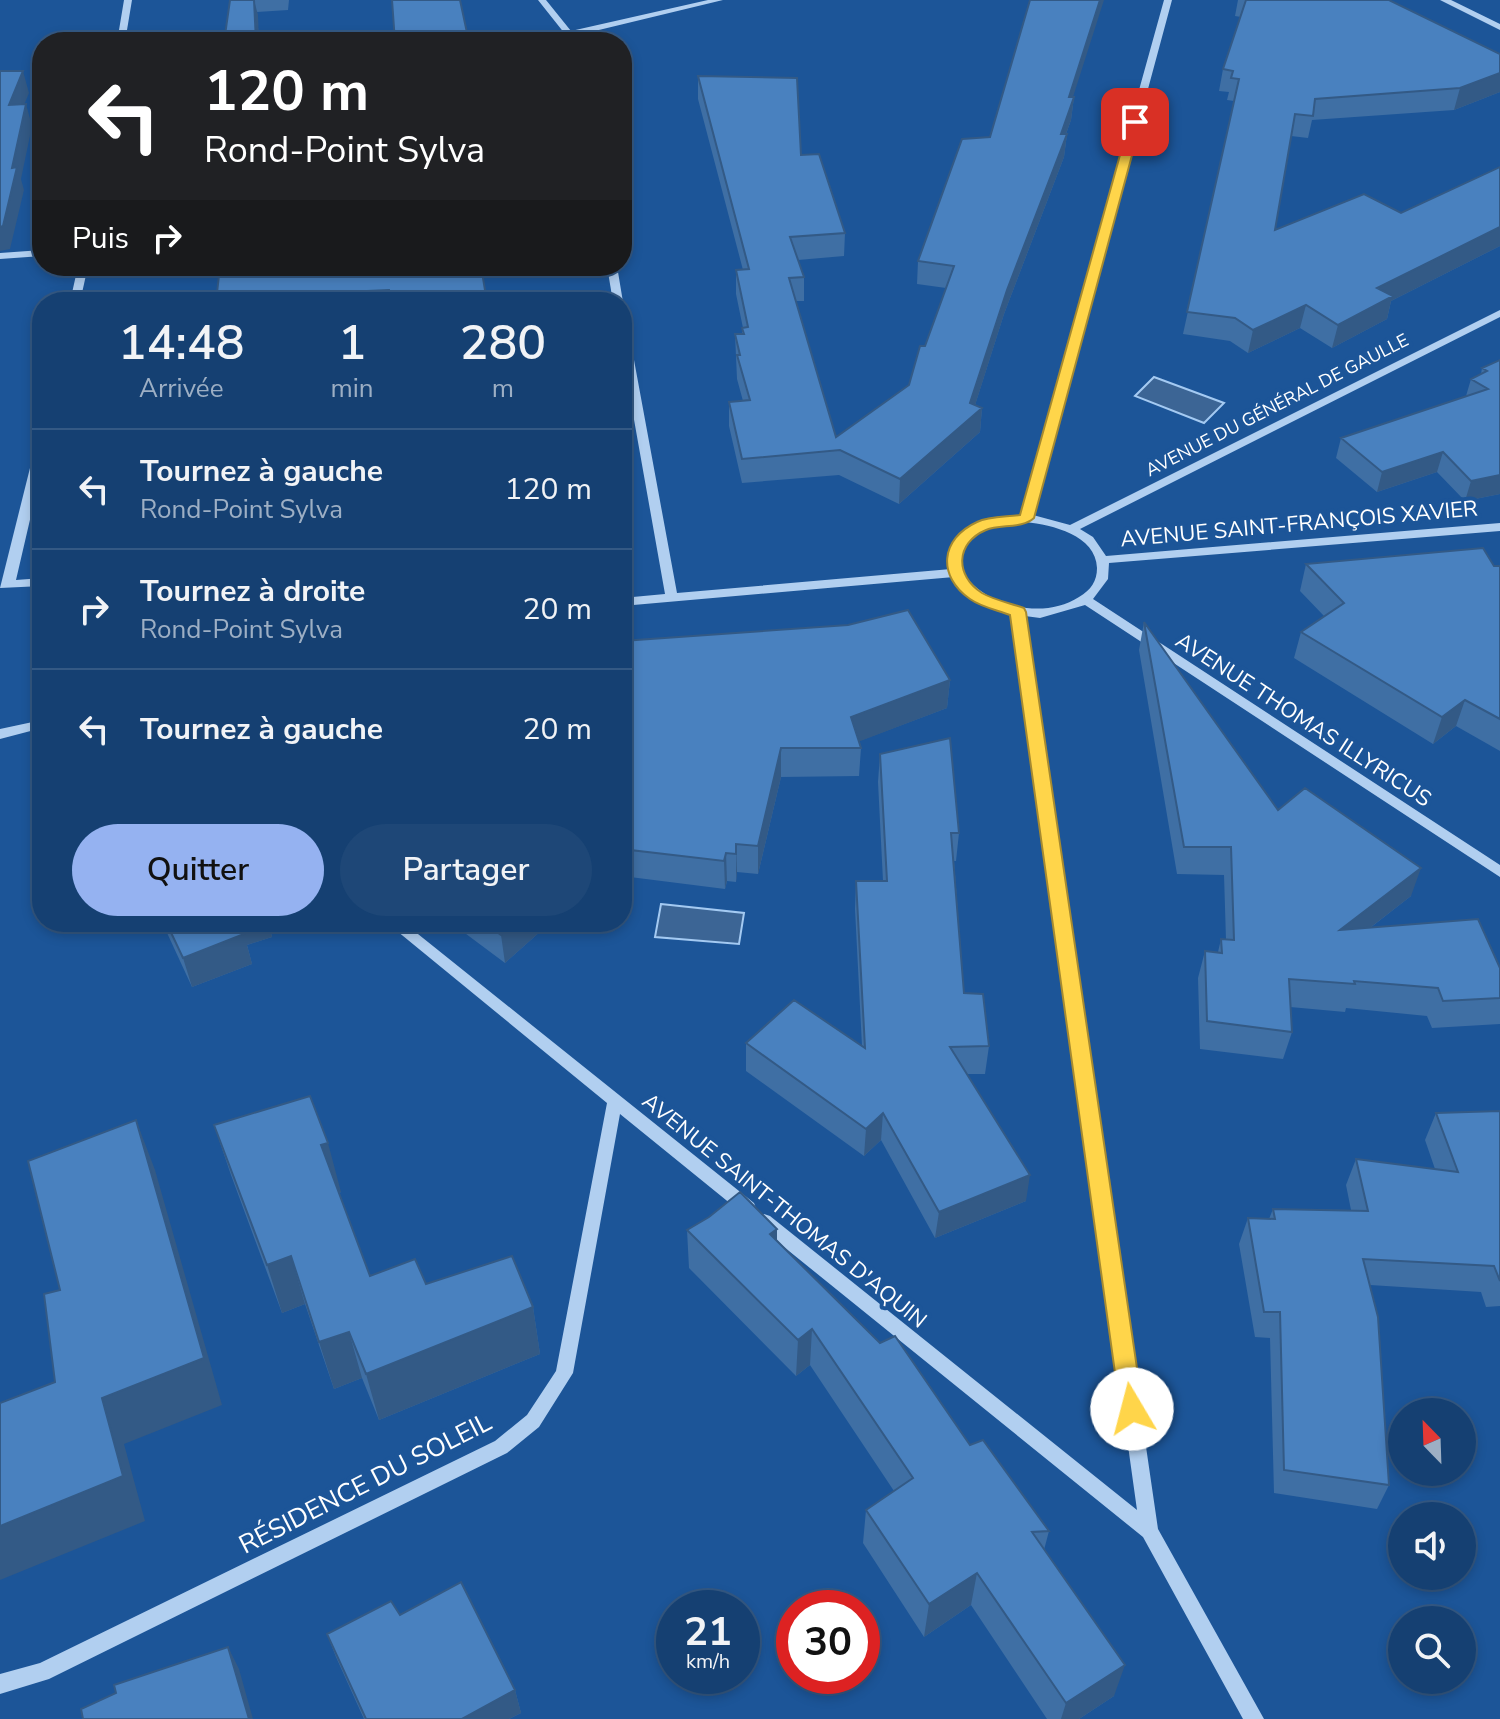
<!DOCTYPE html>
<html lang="fr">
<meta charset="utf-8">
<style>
:root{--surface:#154072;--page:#1e4777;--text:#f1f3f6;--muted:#9dafc4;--line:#345984;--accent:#95b2f1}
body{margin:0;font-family:"Nunito Sans",sans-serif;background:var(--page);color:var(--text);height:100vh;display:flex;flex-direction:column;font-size:30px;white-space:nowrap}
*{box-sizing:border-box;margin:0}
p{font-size:26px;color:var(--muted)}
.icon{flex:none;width:44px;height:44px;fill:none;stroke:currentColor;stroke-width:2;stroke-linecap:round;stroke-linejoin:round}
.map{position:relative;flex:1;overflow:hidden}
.side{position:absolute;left:32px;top:292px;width:600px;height:640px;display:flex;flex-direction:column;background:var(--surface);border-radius:32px;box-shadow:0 4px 12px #0003,0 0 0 2px var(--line)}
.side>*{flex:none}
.hud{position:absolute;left:32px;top:32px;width:600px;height:244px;border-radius:32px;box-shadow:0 4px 12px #0003,0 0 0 2px var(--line);background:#202124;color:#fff;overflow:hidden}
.needle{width:52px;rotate:337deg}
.tools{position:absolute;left:1388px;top:1398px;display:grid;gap:16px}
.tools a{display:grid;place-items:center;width:88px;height:88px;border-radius:50%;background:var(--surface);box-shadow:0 4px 12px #0003,0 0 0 2px var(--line);font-size:40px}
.speed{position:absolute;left:656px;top:1590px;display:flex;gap:16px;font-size:40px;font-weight:700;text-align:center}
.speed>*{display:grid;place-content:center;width:104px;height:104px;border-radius:50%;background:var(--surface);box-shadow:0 4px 12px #0003,0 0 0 2px var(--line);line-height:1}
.speed small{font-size:20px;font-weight:400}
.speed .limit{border:12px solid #d22;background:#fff;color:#111}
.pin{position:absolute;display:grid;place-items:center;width:68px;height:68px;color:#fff;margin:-34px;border-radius:16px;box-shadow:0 4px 12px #0006}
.me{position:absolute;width:88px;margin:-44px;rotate:352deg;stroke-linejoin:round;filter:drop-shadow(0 0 6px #0008)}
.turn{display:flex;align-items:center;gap:28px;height:168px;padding:0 40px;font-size:36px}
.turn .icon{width:104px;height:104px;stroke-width:2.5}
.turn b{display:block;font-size:56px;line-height:68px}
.then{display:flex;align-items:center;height:76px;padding:0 40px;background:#0003;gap:16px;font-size:30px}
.eta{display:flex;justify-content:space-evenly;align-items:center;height:136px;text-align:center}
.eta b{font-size:48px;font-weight:600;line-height:56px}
.primary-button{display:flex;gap:16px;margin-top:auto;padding:16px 40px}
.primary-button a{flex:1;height:92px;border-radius:48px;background:var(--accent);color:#111;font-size:32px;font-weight:600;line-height:92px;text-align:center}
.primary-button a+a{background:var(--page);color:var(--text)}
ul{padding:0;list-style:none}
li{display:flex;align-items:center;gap:24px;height:120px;padding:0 40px;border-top:2px solid var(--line)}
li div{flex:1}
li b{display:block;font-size:30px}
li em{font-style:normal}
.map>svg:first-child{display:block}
.water{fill:#3c6595;stroke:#a4caf2;stroke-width:2}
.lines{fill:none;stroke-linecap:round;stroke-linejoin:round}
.minor{fill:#b1cff0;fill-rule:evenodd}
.wall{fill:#3f6fa4}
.shaded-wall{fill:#335a86}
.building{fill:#4981bf;stroke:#335a86;stroke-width:2}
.route{fill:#ffd54a;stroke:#a68a30;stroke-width:2}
.labels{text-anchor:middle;stroke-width:8;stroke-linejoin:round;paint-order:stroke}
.far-street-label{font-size:18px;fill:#fff;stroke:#1c5598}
.street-label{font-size:22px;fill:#fff;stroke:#1c5598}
.near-street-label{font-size:26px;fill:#fff;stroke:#1c5598}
</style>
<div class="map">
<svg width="1500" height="1719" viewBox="0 0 1500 1719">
<rect width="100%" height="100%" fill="#1c5598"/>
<path class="water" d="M1154,377l70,26 -20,20 -69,-27z
M661,904l83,9 -5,31 -84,-7z"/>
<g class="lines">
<path class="minor" d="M124,0h8l-7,42h-8z
M538,0h8l25,31 137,-31h15l-149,36 1,6h-8l-2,-8z
M1164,0h8l-139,515 37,10 430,-215v7l-420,212 13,8 13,19 394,-33v8l-391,32 -1,16 -15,20 407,266v12l-415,-272 -45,13 -15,-2 133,913 106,190h-21l-100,-182 -385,-311 -2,-5 2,-5 6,-2 6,2 367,294 -125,-895c-22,-4 -47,-18 -58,-38l-332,29v-8l43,-4 -43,-242v-33l5,3 50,271 274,-24 -3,-9 8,-22 23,-15 42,-8zM1026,522c26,3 70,13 71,46 0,13 -6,22 -18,29 -60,39 -166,-30 -95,-67 12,-6 29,-6 42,-8z
M1440,0h11l49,24v6z
M42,250v6l-42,3v-6z
M78,266h10l-8,36h-10z
M607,266h10l6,36 -1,2 -9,-2z
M42,441v27l-26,112 26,-2v8l-42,2 36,-144z
M42,720v8l-42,11v-10z
M386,922h17l351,281 2,5 -2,5 -6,2 -6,-2 -122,-99 -47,259 -34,54 -32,26 -458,226 -49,15v-20l40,-11 455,-222 32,-26 29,-44 51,-268z"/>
</g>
<path class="wall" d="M230,0h59l-1,10 -31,2 2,30h-35z
M1238,0h151l111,54v38l-46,18 -142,10 -4,18 -17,-2 -16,94 126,-17 99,-46v79l-109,55 -4,18 -55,29 -32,-20 -52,25 -18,-12 -47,-7 51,-233 -7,-1 2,-8 -10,-1 4,-22 18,-52 -6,-1z
M698,76l103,79 44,78 -1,23 -46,4 6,17v24h-8l40,136 73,-52 16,-39 21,-58 -29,-4 1,-23 72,-124 84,-40 -3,23 -5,14h1l-3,23 -60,157 -29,91 7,3 -2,24 -81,72 -60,-29 -97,8 -13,-57v-24l14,-1 -6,-22 -2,-45h7v-6h1l-7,-34v-24h7l-45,-171z
M220,266l267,36h-271z
M1500,360v134l-35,7 -28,-29 -60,20 -41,-34 5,-20 125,-42 5,-17 10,-5 1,-6z
M1306,564l194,2v185l-44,-25 -23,18 -139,-86 7,-26 23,-16 -24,-25z
M1144,622l134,188 133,86 -41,32 130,40v56l-68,4 -5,-12 -81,-8 -1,4 -55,-5 2,25 -9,27 -83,-10 -2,-71 7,-27 13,1 3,-13 5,1 -2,-65 -47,-1 -38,-224z
M622,641l328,39 -3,28 -88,33 2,7 -2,28 -78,1 -23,97 -21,-2 -1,10 -9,-1 -2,8 -103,-13z
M880,754l79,79 -3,28h-2l10,132 25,53 -4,28h-18l59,127 -91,37 -54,-98 -17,16 -118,-85v-28l116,3 -7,-137 1,-28h27l-5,-99z
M162,922h106l4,15 -25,8 5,19 -60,23z
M450,922h101l-46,41z
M1500,1111v195l-14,1 -5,-15 -111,-7 19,200 -12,24 -103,-16 -4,-155 -15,-1 -16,-93 9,-26 21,1 4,-10 78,1 -5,-25 10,-26 79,10 -10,-29 11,-27z
M214,1125l127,67 -2,1 31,83 56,8 107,23 7,47 -161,66 -17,-42 -28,11 -29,-85 -23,9 -51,-138z
M687,1230l90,10 193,205 79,86 -5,19 70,146 -35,23h-32l-76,-114 -47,32 -61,-94 3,-33 28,-19 -84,-126 -14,11 -107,-108z
M400,1615l115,75 6,23 -12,6h-145l-28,-62 -9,-23z"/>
<path class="shaded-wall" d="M254,0l4,15 1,27h-3z
M1100,0h4l-38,119 3,-22z
M23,71l6,22 -14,34 -6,-22z
M1500,73v19l-46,18 6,-22z
M1074,97l-3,23 -13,36 3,-22z
M26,104l6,22 -11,53 3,11 -14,59 -10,2v-24z
M1067,134l-3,23 -60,157 -33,104 11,-10 -2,24 -81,72 1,-25 107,-189z
M1500,227v19l-109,55 -4,18 -55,29 6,-23 39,-37z
M1306,305l-6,23 -52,25 5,-23z
M1443,452l-6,20 -60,20 5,-20z
M1500,475v19l-35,7 6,-20z
M950,680l-3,28 -97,37 1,-28z
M1465,700l-9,26 -23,18 9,-27z
M781,748v29l-23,97v-28z
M736,844l1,28 -1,10z
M726,853l1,28 -2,8 -1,-28z
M1421,868l-10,28 -80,62 9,-28z
M237,922h31l4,15 -25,8 5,19 -60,23 -9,-29z
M516,922h35l-46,41 -4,-28z
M883,1113l-2,27 -17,16 2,-27z
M136,1120l19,50 67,235 -98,39 21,77 -145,59v-54l102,-128z
M328,1143l13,49 -7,2 -13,-49z
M1030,1175l-4,26 -91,37 4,-26z
M777,1229v37l-7,-32z
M291,1256l14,48 -23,9 -15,-48z
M533,1307l7,47 -161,66 -13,-46z
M812,1329l-2,36 -14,11 2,-36z
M349,1332l13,46 -28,11 -15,-47z
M977,1573l-6,32 -47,32 5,-33z
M228,1647l11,22 14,50h-4z
M1125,1665l-11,31 -35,23h-18l5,-16z
M515,1690l6,23 -12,6h-47z"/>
<path class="building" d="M230,0h24l2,42h-32z
M392,0h68l9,42h-74z
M1030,0h70l-31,97h5l-13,37h6l-60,156 -37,113 12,5 -82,71 -60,-29 -98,9 -13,-57 21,-2 -13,-45h3l-5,-21h9l-2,-6 6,-1 -12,-57 13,-1 -51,-193 99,2 4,77 18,-1 26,79 -55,4 14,40 -15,1 47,159 73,-52 11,-39h5l29,-80 -36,-5 44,-122 28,-2z
M1246,0h143l111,54v19l-40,15 -145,11 -2,17 -18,-2 -20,116 89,-36 37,19 99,-46v60l-123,61 16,8 -55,29 -32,-20 -53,25 -18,-12 -48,-6 52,-233 -8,-1 2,-7 -10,-2z
M0,71h23l-14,34 17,-1 -14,64 5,-1 -14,59 -3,1z
M220,266h261l6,36h-87v-6l-10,1 -1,-7 -90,4v8h-83z
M1500,360v115l-29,6 -28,-29 -61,20 -41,-34 147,-49 -17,-10 16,-8 -5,-3z
M1483,548l11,18h6v153l-35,-19 -23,17 -141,-85 43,-29 -38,-39z
M908,610l42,70 -99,37 10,31h-80l-23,98 -22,-2v10l-10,-1 -2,8 -102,-12v-208l226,-16z
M1144,622l134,188 27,-22 116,80 -81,62 138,-11 22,49v30l-57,3 -5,-13 -84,-7 1,3 -66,-5 3,53 -85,-11 -2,-70 17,2 -1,-14 13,1 -3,-93h-47z
M950,738l9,95h-8l13,160 19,1 6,52 -39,1 80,128 -91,37 -56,-99 -17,16 -120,-86 48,-43 71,48 -9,-167h31l-7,-127z
M166,922h72l6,12 -61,24z
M483,922h33l-15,13z
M310,1096l18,47 -7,2 49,131 45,-17 11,25 86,-28 21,51 -167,67 -17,-42 -30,10 -28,-86 -24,9 -53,-140z
M1500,1111v170l-6,-15 -131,-7 15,58 11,168 -105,-15 -4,-158h-16l-16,-94 27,1 -2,-10 95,2 -12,-52 102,13 -22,-59z
M136,1120l68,238 -102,40 21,78 -123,50v-123l55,-21 -11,-88 16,-4 -32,-129z
M740,1192l37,37 -7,5 110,109 15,-7 75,109 13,-5 66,91 -17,1 93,133 -59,38 -89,-130 -48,31 -63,-94 47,-32 -101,-149 -14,11 -111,-110 22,-13z
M461,1582l54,108 -53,29h-96l-39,-85 64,-33 9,14z
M228,1647l21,72h-166l-2,-10 35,-16 -2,-8z"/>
<path class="route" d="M1130,119l11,3 -107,396c-12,11 -34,6 -48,12 -31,13 -31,46 -4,63 12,7 28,10 42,15l2,4 117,797 -3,7 -8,3 -8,-3 -4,-7 -110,-794c-13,-5 -29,-8 -40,-16 -33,-23 -30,-60 7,-77 12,-6 29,-5 43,-7z"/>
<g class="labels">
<g class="far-street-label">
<text transform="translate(1277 405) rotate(-27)" y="6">AVENUE DU GÉNÉRAL DE GAULLE</text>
</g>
<g class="street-label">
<text transform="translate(1299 523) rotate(-5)" y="8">AVENUE SAINT-FRANÇOIS XAVIER</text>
<text transform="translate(1304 719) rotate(33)" y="8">AVENUE THOMAS ILLYRICUS</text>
<text transform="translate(785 1210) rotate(39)" y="8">AVENUE SAINT-THOMAS D'AQUIN</text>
</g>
<g class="near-street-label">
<text transform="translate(365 1483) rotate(-27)" y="9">RÉSIDENCE DU SOLEIL</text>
</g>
</g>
</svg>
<div class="tools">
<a><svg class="needle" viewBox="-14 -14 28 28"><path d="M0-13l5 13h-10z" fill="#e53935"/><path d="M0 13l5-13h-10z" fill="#9dafc4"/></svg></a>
<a><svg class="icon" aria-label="sound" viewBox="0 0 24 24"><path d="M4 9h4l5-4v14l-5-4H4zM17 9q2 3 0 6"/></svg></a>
<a><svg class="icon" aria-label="search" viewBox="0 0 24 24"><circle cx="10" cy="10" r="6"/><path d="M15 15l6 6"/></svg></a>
</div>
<div class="speed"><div>21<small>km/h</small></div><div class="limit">30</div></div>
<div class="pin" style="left:1135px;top:122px;background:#d93025"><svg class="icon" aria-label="arrive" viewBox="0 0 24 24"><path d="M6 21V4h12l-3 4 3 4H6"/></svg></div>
<svg class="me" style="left:1132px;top:1409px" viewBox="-20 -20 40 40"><circle r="19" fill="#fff"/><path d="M0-13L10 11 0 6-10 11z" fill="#ffd54a"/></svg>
<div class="hud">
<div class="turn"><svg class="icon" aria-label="left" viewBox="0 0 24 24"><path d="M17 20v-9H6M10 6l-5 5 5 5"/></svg><div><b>120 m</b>Rond-Point Sylva</div></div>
<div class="then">Puis<svg class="icon" aria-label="right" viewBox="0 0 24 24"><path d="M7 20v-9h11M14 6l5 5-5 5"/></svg></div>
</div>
<section class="side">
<div class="eta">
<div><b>14:48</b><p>Arrivée</p></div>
<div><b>1</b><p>min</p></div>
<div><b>280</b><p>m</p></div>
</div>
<ul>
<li><svg class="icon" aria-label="left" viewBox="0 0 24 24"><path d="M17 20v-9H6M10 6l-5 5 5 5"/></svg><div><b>Tournez à gauche</b><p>Rond-Point Sylva</p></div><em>120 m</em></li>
<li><svg class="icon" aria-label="right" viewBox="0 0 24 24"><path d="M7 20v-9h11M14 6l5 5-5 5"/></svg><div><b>Tournez à droite</b><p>Rond-Point Sylva</p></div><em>20 m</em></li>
<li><svg class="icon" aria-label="left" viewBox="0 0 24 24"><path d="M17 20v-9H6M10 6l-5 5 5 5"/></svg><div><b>Tournez à gauche</b></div><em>20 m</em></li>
</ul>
<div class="primary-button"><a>Quitter</a><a>Partager</a></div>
</section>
</div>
